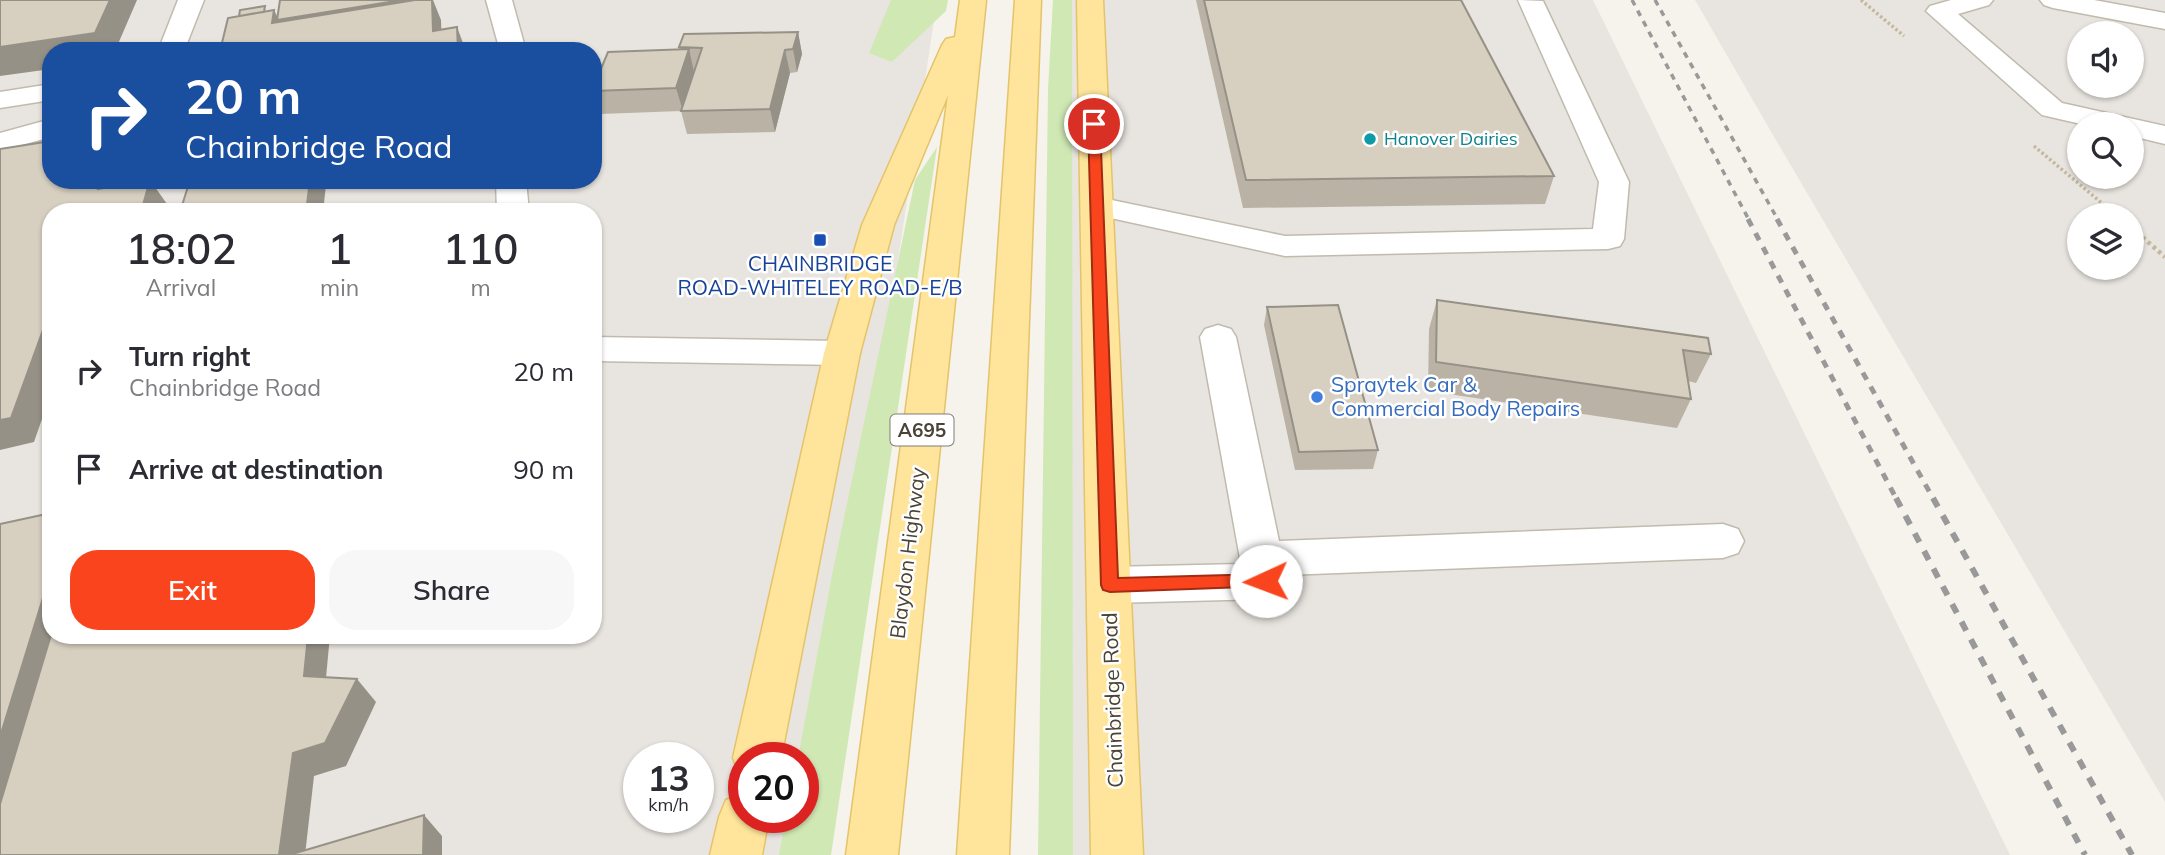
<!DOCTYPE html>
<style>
:root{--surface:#fff;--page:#f7f7f7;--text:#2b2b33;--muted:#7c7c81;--accent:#fa441d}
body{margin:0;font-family:Mulish,sans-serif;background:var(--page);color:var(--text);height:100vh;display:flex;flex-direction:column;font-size:26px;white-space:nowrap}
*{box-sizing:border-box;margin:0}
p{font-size:23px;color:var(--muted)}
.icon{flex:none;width:38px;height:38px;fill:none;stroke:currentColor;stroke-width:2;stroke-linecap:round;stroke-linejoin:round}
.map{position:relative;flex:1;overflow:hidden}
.side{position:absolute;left:42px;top:203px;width:560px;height:441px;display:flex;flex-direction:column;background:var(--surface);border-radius:28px;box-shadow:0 2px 5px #0004}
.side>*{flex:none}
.top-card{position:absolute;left:42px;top:42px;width:560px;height:147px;border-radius:28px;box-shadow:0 2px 5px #0004;background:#1a4fa0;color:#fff;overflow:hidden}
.buttons{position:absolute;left:2067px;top:21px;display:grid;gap:14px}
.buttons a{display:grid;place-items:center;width:77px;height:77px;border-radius:50%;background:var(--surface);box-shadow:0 2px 5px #0004;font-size:35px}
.speed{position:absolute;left:623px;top:742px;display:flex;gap:14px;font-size:35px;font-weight:700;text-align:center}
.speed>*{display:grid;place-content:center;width:91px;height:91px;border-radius:50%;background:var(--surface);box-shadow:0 2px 5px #0004;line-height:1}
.speed small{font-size:18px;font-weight:400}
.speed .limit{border:10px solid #d22;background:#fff;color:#111}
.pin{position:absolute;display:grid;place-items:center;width:60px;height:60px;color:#fff;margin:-30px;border:4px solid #fff;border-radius:50%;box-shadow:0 2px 7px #0007}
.me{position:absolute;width:77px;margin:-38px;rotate:268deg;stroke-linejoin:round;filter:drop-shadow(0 0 5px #0008)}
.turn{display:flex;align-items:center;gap:24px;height:147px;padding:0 28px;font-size:32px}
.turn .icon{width:91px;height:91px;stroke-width:2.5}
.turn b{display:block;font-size:49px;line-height:60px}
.eta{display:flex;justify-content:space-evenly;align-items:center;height:119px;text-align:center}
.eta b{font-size:42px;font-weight:600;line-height:49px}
.action{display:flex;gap:14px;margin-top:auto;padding:14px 28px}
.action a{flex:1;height:80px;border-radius:28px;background:var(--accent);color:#fff;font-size:28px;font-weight:600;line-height:80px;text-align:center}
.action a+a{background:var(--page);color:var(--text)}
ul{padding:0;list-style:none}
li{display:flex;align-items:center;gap:21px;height:98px;padding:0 28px}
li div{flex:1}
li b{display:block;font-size:26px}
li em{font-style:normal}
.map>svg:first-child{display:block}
.industrial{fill:#e8e4df;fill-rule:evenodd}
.green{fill:#d0e9b4}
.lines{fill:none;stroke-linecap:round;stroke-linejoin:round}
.minor-casing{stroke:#c1bbad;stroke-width:3}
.major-casing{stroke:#e5c36a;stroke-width:3}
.path-far1{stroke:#c3b79e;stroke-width:3.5;stroke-dasharray:2.5 2.5;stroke-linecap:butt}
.path{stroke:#c3b79e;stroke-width:4.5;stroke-dasharray:3.5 3.5;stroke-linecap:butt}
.minor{fill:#fff;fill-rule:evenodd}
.major{fill:#fee59b;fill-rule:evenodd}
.rail-far2{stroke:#999;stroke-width:3.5;stroke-dasharray:6 6;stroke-linecap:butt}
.rail-far1{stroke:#999;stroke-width:5;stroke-dasharray:8 8;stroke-linecap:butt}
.rail{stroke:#999;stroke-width:6;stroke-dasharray:10 10;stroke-linecap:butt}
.wall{fill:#b9b2a5}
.shaded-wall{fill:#969186}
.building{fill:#d7cfc0;stroke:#969186;stroke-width:2}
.route{fill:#fa441d;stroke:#a22c13;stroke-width:2}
.culture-dot{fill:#0f9aa8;stroke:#fff;stroke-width:2.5}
.transit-dot{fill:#1a4fb4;stroke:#fff;stroke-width:2.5}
.shop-dot{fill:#3f7fe0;stroke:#fff;stroke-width:2.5}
.labels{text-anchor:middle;stroke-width:5;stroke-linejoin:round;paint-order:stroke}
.far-culture-label{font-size:18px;fill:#0d838f;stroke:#fff;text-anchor:start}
.shield{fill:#fff;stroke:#807c74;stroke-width:2}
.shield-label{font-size:19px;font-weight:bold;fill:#4a4438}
.transit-label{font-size:21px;fill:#164399;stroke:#fff}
.shop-label{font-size:21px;fill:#366cbe;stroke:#fff;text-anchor:start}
.street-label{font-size:21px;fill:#4a4438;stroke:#fff}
</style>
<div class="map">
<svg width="2165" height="855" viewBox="0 0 2165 855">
<rect width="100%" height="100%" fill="#f5f3eb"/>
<path class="industrial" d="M0,0h937l-128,855h-809zM51,51h542v129h-542zM51,212h542v423h-542zM639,758h59v59h-59zM744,758h59v59h-59z
M1062,0h531l417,855h-955z
M1695,0h470v802l-392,-667zM2079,33h53v53h-53zM2079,124h53v53h-53zM2079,215h53v53h-53z"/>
<path class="green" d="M891,0h57l-2,11 -54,51 -23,-9z
M1053,0h19l1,855h-35l10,-766z
M937,147l-106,708h-52l7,-38h17v-59h-5l34,-183 83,-395z"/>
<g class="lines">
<g class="minor-casing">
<path id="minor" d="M178,0h26l-20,51h-26z
M486,0h26l14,51h-26z
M1518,0l25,1 86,181 -5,57 -4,7 -12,3 -323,7 -188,-41 -11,-2 -5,-7 5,-7 11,-2 188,39 308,-7 6,-47z
M1951,0h42l-4,5 -31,9 104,89 103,23v18l-33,-8v-12h-51l-39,-9 -116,-104 4,-5z
M2040,0h54l71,13v16l-112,-21 -9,-3z
M51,84v16l-51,8v-16z
M51,119v18l-51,14v-18z
M496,180h30l3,32h-32z
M1218,325l13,4 5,8 43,204 444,-17 15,5 6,12 -6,12 -15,5 -437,17 2,6 -7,12 -15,6 -156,4 -15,-6 -7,-12 7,-12 15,-6 131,-3 -41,-227 5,-8z
M593,337l249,4 13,3 5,9 -5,9 -13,3 -249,-4z"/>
</g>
<g class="major-casing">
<path id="major" d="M960,0h26l-88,855h-52l102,-760 -54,130 -34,128 -79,405h-37v17l-4,-1 -7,-16 91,-405 38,-128 80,-180 4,-6 9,-2z
M1015,0h26l-32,855h-52z
M1077,0h26l40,855h-52z
M744,793v24h25l-7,38h-52l9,-38 7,-17z"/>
</g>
<path class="path-far1" d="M1861,0l43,36
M2034,146l82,69"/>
<path class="path" d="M2132,228l33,29"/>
<use href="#minor" class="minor"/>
<use href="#major" class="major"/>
<path class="rail-far2" d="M1632,0l117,220
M1655,0l123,220"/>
<path class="rail-far1" d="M1748,219l149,281
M1777,219l157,281"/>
<path class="rail" d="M1896,498l189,357
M1933,498l199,357"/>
</g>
<path class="wall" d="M1196,0h265l93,176 -9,28 -302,4z
M798,32l4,22 -5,18 -7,1 -15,59 -88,2 -6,-23 -81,3 -7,-20v-6l86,-38v-3z
M1437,300l274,54 -15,29 -8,-2 3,18 -14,29 -249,-37 1,-62z
M1267,307l111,143 -5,19 -78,1 -31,-145z"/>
<path class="shaded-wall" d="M110,0h27l-22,51h-64v18l-51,7v-29z
M402,0h26l-156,23 2,-13 5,10z
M432,0h1l8,20 1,31 -9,-20z
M457,27l9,24h-8z
M798,32l4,22 -5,18 -4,-23z
M689,49l5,23 -11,39 -7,-23z
M785,50l5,23 -15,59 -5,-23z
M101,180h25l-10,32 -18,-23z
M150,180l17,24 -3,8h-23z
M310,180h18l-2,5 -3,27h-17z
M51,318v75l-17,49 -34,8v-30l47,-101z
M51,572v63h13l-64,220v-118z
M308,635h22l-6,64 -20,-23z
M357,679l19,23 -30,64 -32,10 -9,79h-26l14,-102z
M424,815l18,21v19h-19z"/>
<path class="building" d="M0,0h110l-15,33 -95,14z
M280,0h122l-125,20z
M415,0h17l1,31 24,-4 1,24h-238l8,-33 46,-8 -2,13z
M1204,0h257l93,176 -308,4z
M265,6l-1,6 -25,4 1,-6z
M798,32l-5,17 -8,1 -15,59 -89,2 21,-63 -23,-1 5,-13z
M689,49l-13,39 -83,3v-3l15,-36z
M51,141v39h50l-3,9 52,-9 -9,32h-90v106l-4,1 -36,99 -11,2v-271z
M190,180h120l-4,32h-126z
M1437,300l271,38 3,16 -28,-4 8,49 -255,-37z
M1338,305l40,145 -79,2 -32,-145z
M51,513v59l-51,165v-213z
M51,635h257l-4,41 53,3 -32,64 -32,10 -14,102h-279v-51z
M424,815l-1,40h-134z"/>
<path class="route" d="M1094,120l6,4 18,454 148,-4 7,2 2,5 -2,5 -163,6 -7,-2 -2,-5 -13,-461z"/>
<circle class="culture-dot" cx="1370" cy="139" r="7"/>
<rect class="transit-dot" x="813" y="233" width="14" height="14" rx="3.5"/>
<circle class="shop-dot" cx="1317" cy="397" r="7"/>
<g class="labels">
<g class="far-culture-label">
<text x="1384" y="145">Hanover Dairies</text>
</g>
<rect class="shield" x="890.5" y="414.5" width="63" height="31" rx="5"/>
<g class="shield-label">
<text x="922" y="437">A695</text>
</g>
<g class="transit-label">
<text x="820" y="271">CHAINBRIDGE<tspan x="820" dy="24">ROAD-WHITELEY ROAD-E/B</tspan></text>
</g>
<g class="shop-label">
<text x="1331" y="392">Spraytek Car &amp;<tspan x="1331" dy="24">Commercial Body Repairs</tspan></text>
</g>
<g class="street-label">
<text transform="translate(908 553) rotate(-83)" y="7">Blaydon Highway</text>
<text transform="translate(1113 700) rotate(-92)" y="7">Chainbridge Road</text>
</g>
</g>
</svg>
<div class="buttons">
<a><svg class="icon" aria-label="sound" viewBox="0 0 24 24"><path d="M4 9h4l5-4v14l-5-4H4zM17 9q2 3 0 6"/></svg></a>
<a><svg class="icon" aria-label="search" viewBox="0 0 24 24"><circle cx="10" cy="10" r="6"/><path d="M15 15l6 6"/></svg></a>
<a><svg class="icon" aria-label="layers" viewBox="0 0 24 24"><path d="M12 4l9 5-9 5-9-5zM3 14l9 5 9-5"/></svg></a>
</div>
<div class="speed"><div>13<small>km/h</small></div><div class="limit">20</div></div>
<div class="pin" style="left:1094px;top:124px;background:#d93025"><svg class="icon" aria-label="arrive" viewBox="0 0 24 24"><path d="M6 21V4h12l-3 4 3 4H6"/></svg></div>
<svg class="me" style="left:1266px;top:581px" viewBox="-20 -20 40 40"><circle r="19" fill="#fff"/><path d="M0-13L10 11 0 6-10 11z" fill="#fa441d"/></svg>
<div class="top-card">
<div class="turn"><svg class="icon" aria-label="right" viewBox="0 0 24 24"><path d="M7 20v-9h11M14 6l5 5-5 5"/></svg><div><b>20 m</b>Chainbridge Road</div></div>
</div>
<section class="side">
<div class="eta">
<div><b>18:02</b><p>Arrival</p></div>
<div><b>1</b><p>min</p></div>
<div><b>110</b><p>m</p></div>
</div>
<ul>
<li><svg class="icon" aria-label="right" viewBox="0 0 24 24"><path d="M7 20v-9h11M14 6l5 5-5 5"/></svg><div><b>Turn right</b><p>Chainbridge Road</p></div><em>20 m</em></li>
<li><svg class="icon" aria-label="arrive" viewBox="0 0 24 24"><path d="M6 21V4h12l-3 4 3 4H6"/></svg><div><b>Arrive at destination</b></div><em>90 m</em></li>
</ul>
<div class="action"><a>Exit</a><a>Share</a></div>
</section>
</div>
